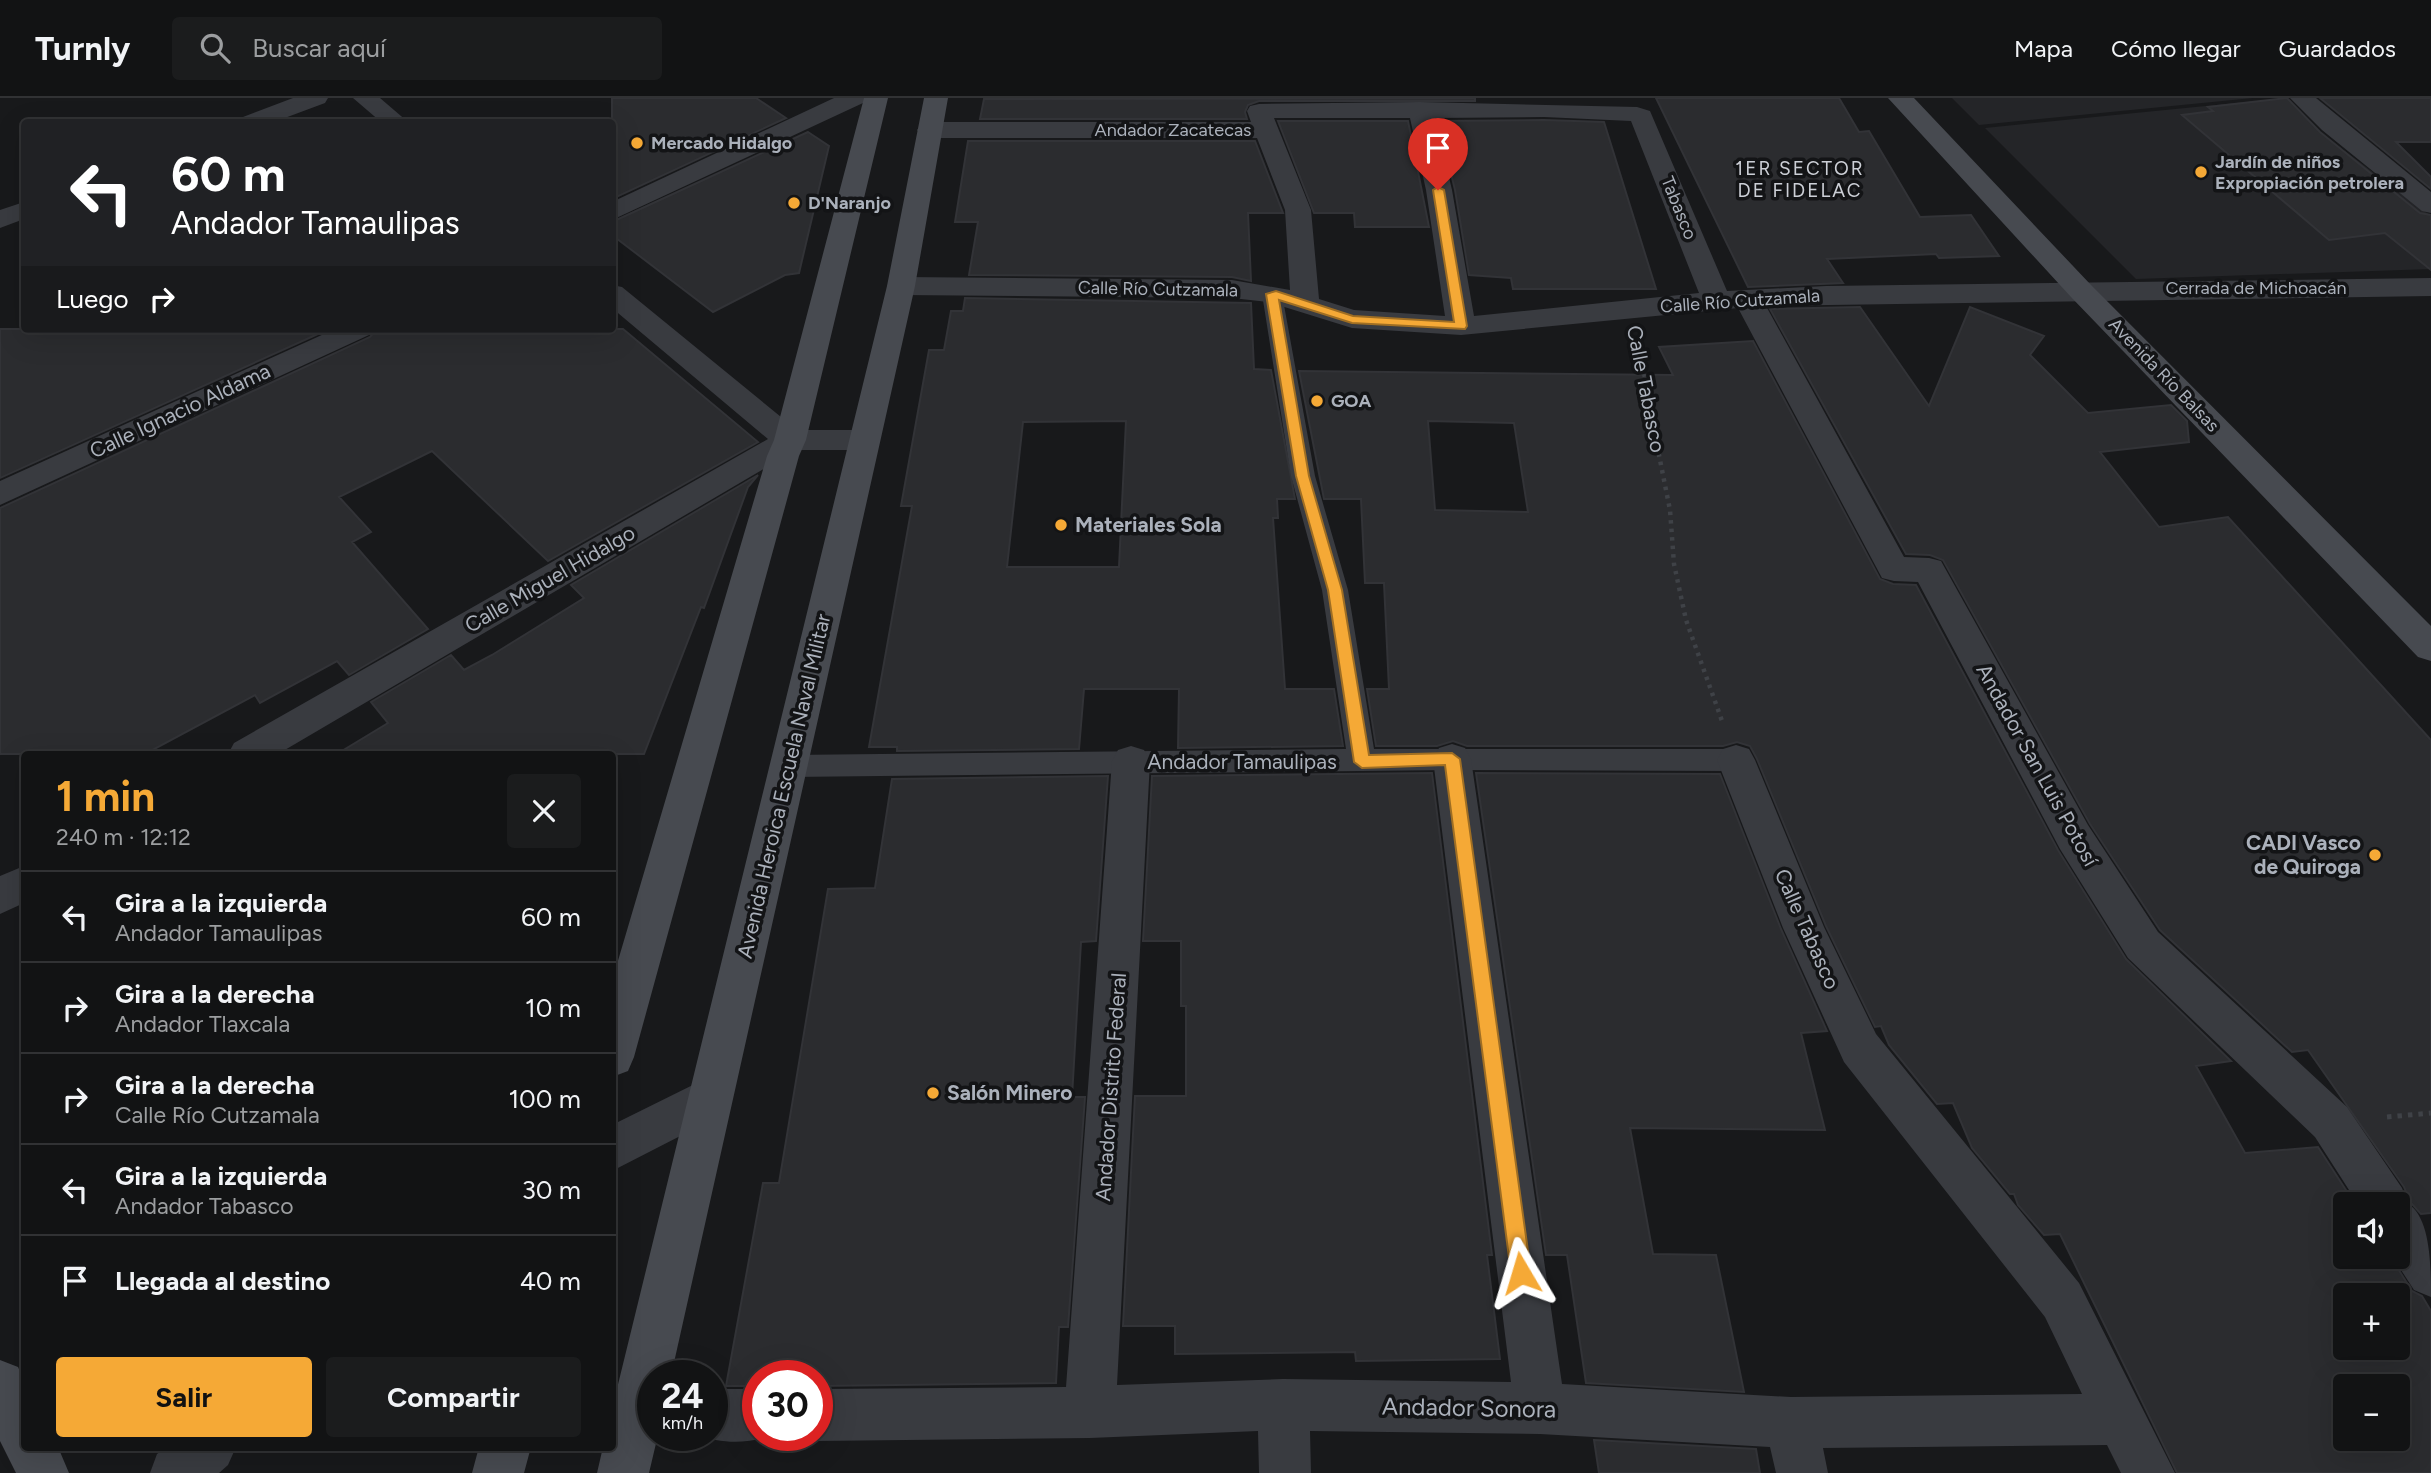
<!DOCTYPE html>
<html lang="es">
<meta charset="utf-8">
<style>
:root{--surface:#121314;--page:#1b1c1d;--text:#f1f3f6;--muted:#9c9ea0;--line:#313234;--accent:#f5a936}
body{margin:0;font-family:Figtree,sans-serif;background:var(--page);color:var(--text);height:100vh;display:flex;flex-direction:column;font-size:26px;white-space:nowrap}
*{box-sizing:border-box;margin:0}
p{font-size:23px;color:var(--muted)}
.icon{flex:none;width:38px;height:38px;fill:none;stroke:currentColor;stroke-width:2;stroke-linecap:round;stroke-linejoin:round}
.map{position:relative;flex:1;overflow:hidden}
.panel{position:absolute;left:21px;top:653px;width:595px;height:700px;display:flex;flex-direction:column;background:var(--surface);border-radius:7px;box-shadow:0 7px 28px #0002,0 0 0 2px var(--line)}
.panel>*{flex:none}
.banner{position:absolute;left:21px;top:21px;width:595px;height:214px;border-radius:7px;box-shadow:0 7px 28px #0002,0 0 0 2px var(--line);background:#202124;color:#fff;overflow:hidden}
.buttons{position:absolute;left:2333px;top:1094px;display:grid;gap:14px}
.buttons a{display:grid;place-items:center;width:77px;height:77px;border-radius:7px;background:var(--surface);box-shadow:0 7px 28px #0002,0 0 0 2px var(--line);font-size:35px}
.speed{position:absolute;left:637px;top:1262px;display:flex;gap:14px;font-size:35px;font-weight:700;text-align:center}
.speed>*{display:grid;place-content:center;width:91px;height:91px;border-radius:50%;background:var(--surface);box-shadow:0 7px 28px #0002,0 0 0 2px var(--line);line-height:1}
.speed small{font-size:18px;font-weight:400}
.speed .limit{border:10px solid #d22;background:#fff;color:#111}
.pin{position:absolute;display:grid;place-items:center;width:60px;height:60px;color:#fff;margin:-72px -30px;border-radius:50% 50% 50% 0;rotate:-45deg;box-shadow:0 0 7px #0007}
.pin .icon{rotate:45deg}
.me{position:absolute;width:77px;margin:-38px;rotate:353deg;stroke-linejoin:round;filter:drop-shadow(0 0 5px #0008)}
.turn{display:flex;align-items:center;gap:24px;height:147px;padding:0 35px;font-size:32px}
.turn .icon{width:91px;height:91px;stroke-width:2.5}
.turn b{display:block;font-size:49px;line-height:60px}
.then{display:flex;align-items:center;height:66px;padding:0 35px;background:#0003;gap:14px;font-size:26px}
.round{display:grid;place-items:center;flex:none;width:74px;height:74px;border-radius:7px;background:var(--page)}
.summary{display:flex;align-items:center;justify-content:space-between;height:119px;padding:0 35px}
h1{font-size:42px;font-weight:700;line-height:52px;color:var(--accent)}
.action{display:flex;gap:14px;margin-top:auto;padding:14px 35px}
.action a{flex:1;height:80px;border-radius:7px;background:var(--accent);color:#111;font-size:28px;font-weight:700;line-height:80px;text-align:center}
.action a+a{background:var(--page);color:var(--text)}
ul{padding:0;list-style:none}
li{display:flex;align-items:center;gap:21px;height:91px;padding:0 35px;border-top:2px solid var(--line)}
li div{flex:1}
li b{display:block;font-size:26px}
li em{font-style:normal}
header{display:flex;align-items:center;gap:42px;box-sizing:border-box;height:98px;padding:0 35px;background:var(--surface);border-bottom:2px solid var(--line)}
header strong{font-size:33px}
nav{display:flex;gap:38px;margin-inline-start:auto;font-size:24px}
.search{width:490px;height:63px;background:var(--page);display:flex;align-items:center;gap:18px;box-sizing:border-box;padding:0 24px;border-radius:7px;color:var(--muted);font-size:26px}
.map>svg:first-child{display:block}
.built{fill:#242528}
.building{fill:#2b2c2f;stroke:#323337;stroke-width:2;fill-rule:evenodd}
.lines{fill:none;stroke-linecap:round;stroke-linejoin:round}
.path-far2{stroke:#3f4247;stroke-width:3.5;stroke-dasharray:2.5 3.5;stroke-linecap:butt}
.path-far1{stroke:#3f4247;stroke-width:4.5;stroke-dasharray:3.5 5;stroke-linecap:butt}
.path{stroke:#3f4247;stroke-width:5;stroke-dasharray:4.5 6;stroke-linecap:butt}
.lane{fill:#393b40;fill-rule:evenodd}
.street{fill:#393b40;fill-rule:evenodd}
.secondary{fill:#474a50;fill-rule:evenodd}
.route{fill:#f5a936;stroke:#9f6e23;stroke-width:2}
.poi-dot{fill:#f5a936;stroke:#131416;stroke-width:2.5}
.labels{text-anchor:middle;stroke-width:7;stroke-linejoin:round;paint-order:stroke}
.far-street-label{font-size:18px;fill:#abb1bb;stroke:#131416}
.far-poi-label{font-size:18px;font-weight:bold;fill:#abb1bb;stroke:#131416;text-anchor:start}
.far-neighbourhood-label{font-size:19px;letter-spacing:2px;fill:#cccfd6;stroke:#131416}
.street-label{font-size:21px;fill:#abb1bb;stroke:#131416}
.poi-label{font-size:21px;font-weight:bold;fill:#abb1bb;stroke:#131416;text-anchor:start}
.near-street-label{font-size:24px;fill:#abb1bb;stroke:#131416}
</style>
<header>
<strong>Turnly</strong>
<div class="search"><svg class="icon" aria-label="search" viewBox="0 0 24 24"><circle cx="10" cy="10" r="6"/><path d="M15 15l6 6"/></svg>Buscar aquí</div>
<nav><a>Mapa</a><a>Cómo llegar</a><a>Guardados</a></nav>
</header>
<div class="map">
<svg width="2431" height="1375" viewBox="0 0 2431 1375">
<rect width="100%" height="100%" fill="#18191b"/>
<path class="built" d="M1952,0h301l-274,27z
M2276,1l155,117v53l-295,10 -151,-151z"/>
<path class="building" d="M612,0h144l30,20 -174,81z
M1475,0v3h-216l-11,4 -3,7 2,7h-267l4,-20z
M1656,0h183l20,34 10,-1 51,86 51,-2 28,41 -60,2 -3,-4 -109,5 16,24 -95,4z
M2287,0l33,34 100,81 11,2v55l-46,-37 -56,7 -147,-125 31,-4 -5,-4z
M2320,0h111v44h-35l35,35v12z
M1544,22l60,2 52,167h-143l-2,-11 -42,-3 -14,-85 -17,-69z
M1278,23h130l21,106h-74l-1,-14h-40z
M808,34l21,14 -30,127 -14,2 -72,37 -101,-77v-13z
M968,43h287l28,72h-35l3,68 -19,-4 -263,-2 9,-53h-23z
M965,200l286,5 3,66 17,1 24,129h-18l1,19h-5l12,171h49l9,57 -165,2 1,-59h-95l-5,60 -182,2v-4h-28l43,-241h-11l28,-156h15l7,-39h12zM1126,323l-7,146h-112l16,-145z
M1860,209l69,99 41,-99 74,29 -14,19 58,58 83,-8 16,16 2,21 -89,10 59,75 69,-10 203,223v473l-10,1 -11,-12 -6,-15 -96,-137 -16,2 -132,-122 -70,-106 -147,-264 -13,-5 -24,-1 -136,-245z
M0,231h329l-329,149z
M377,231h246l135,113 -210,119 -116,-110 -93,46 32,35 -19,10 76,87 -79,46 -12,-14 -77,42 -5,-8 -110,59h-145v-246l370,-171z
M1753,243l127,238 13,5 23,1 142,265 68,109 105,102 -35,5 49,87 73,-6 37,57h-10v52h45l22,35 10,5 9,15v162h-254l-117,-239 -16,1 -26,-30 -4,-11h-4l-38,-46 -19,-45 -16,1 -48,-59 -8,-19 -6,1 -49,-101 -69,-167 -7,-13 -13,-4 -14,4h-256l-14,-5 -16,5h-61l-9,-57h22l-5,-106h-19l-4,-84h-37l-25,-128 374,4 -14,-28zM1428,323l86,2 14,89 -93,-2zM2345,1197h53v53h-53zM2345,1288h53v52h-53z
M758,377l-10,12 -44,121 -3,-1 -57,147h-307l51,-31 -17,-21 80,-47 13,15 28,-15 92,-57 -13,-13z
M1432,675l60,482h-5l13,104 -144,2 -1,-9 -180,2v-28h-52l12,-230h51v-90h-5v-65h-38l9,-165z
M1476,675l244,1 61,155 46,102 -26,2 24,97 -195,-2 23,126 63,1 28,137 -158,-9 -19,-128h-21z
M1108,678l-12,165 -15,1 -9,155h13l-17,230h-9l-3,56 -239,3v-10h-59v10h-32l37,-203h16l49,-294 47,-1 17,-109z
M1594,1342l162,9 4,24h-161z"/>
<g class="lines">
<path class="path-far2" d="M1638,247l20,102"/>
<path class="path-far1" d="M1657,347l13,65 4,54 12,56 36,101"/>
<path class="path" d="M2387,1019l44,-4"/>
<path class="lane" d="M1272,190l7,2 3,4 33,182 33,114 26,159h362l10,3 4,8 -4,8 -10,3 -284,-1 -662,7 -10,-3 -4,-8 4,-8 10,-3 556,-6 -24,-159 -31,-114 -29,-182 3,-4z"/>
<path class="street" d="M293,0h35l-3,5 -51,19h-34l3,-5z
M353,0h27l28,24h-27z
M834,0h32l-3,5 -251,117v-18z
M2290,0h26l115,94v21l-9,-2 -100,-81z
M1420,4l217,5 13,4 77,180 99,-5 605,-8v18l-665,10 138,251 25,1 12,3 147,264 70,107 189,175 55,81 6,16c23,13 23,65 23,93l-17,-7 -22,-34h6v-52h-40l-43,-67 -187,-179 -68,-109 -142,-267 -24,-1 -12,-3 -144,-270 -277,27 -109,-7 -84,-26 -36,-4 -331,-3 -10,-3 -4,-6 4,-6 10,-3 331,3 58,10 -5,-80 -28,-72h-327l-9,-3 -4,-5 4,-5 9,-3h321l-4,-11 3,-5 9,-2zM1544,19l87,4 68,172 -225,23 -22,-126 -17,-72zM1274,20h136l16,72 19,126 -91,-6 -35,-11 -8,-89z
M24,104v17l-24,9v-18z
M612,187l10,2 175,143h67l11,3 5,7 -5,7 -11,3h-68l-518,304h-50l6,-11 534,-304 -156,-131z
M335,231h39l-5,6 -369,170v-24z
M1452,646l13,4 6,11 91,625 229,13 291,-3 -37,-77 -201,-255 -61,-134 -66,-168 6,-11 13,-4 13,4 6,11 69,167 52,107 203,249 96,190h-54l-14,-28 -284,3 5,25h-52l-6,-26 -230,-13 -230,-3 1,42h-52l-1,-42 -168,7 -273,3 -14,-6h14v-46l249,-2 46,-626 6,-11 13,-4 13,4 6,11 -33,624 166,-6 228,3 -78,-623 6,-11z
M24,768v37l-24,11v-38z
M711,978l16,6 6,15 -6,15 -115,59v-46z
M712,1291h46v46h14c-22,9 -52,9 -74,0h14z
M167,1349h69l-8,18 -9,8h-69l7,-19z"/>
<path class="secondary" d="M864,0h24l-82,342 -7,16 -165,601 -6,14 -16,6v-96l155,-525 7,-16z
M924,0h24l-33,188 -244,1090h-18v59h5l-9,38h-52l6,-26h9v-38l275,-1123z
M1888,0h26l177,187 340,341v35l-13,-4 -347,-360z
M0,1262l18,7 6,13v67h34l11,26h-53l-16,-32z
M479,1349h52l-7,26h-52z"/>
</g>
<path class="route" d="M1438,89l6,3 23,136 -2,3 -113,-6 -73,-23 30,176 33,114 27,165 83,-2 8,6 71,514 -3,7 -7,3 -7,-3 -3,-7 -66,-508 -83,3 -8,-6 -26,-172 -32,-114 -30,-182 10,-3 77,25 101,6 -21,-132z"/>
<g class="poi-dot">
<circle cx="637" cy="45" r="7"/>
<circle cx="2201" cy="74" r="7"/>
<circle cx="794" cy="105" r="7"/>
<circle cx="1317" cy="303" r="7"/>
<circle cx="1061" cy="427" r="7"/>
<circle cx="2375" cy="757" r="7"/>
<circle cx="933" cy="995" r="7"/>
</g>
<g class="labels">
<g class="far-street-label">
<text x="1173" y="38">Andador Zacatecas</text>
<text transform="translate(1679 110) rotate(68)" y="6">Tabasco</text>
<text x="2256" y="196">Cerrada de Michoacán</text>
<text transform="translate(1158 191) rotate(1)" y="6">Calle Río Cutzamala</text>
<text transform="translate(1740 203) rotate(-4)" y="6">Calle Río Cutzamala</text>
<text transform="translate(2164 277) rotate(46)" y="6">Avenida Río Balsas</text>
</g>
<g class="far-poi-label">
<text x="651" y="51">Mercado Hidalgo</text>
<text x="2215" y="70">Jardín de niños<tspan x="2215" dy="21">Expropiación petrolera</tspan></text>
<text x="808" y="111">D'Naranjo</text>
<text x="1331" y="309">GOA</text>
</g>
<g class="far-neighbourhood-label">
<text x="1800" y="77">1ER SECTOR<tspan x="1800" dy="22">DE FIDELAC</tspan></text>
</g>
<g class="street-label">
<text transform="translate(1646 291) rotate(79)" y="7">Calle Tabasco</text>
<text transform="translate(180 313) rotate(-25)" y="7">Calle Ignacio Aldama</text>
<text transform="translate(550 481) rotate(-30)" y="7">Calle Miguel Hidalgo</text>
<text x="1242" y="671">Andador Tamaulipas</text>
<text transform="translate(2037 667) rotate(61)" y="7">Andador San Luis Potosí</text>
<text transform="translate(784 688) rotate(-77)" y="7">Avenida Heroica Escuela Naval Militar</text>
<text transform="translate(1807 831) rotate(66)" y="7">Calle Tabasco</text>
<text transform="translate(1111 989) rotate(-86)" y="7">Andador Distrito Federal</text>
</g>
<g class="poi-label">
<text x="1075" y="434">Materiales Sola</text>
<text x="2361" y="752" text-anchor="end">CADI Vasco<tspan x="2361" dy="24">de Quiroga</tspan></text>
<text x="947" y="1002">Salón Minero</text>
</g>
<g class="near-street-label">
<text transform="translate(1469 1310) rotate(1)" y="8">Andador Sonora</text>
</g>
</g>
</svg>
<div class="buttons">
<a><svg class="icon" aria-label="sound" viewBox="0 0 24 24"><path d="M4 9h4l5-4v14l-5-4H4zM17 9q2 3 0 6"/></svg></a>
<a>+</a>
<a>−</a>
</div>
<div class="speed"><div>24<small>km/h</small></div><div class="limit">30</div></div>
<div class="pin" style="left:1438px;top:92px;background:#d93025"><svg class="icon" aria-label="arrive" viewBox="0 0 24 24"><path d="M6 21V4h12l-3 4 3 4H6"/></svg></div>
<svg class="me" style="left:1521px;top:1175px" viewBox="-20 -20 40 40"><path d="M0-17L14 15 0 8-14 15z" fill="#f5a936" stroke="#fff" stroke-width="4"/></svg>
<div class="banner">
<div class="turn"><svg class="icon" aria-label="left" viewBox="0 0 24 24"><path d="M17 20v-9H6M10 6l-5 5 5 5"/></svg><div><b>60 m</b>Andador Tamaulipas</div></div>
<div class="then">Luego<svg class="icon" aria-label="right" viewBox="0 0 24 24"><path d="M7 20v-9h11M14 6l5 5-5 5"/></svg></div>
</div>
<section class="panel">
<div class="summary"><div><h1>1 min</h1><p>240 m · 12:12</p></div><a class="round"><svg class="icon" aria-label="close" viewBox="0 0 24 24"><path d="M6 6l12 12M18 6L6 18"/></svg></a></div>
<ul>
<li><svg class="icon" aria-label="left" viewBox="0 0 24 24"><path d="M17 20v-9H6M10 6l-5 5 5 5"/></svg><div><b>Gira a la izquierda</b><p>Andador Tamaulipas</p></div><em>60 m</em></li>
<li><svg class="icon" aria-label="right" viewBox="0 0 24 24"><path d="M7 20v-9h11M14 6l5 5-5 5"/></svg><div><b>Gira a la derecha</b><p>Andador Tlaxcala</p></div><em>10 m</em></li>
<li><svg class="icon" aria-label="right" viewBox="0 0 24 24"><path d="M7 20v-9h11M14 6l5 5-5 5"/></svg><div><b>Gira a la derecha</b><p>Calle Río Cutzamala</p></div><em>100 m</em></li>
<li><svg class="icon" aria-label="left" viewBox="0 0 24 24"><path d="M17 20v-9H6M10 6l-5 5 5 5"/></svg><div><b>Gira a la izquierda</b><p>Andador Tabasco</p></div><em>30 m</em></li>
<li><svg class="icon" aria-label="arrive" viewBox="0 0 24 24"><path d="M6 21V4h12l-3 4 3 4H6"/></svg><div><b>Llegada al destino</b></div><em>40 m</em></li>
</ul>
<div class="action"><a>Salir</a><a>Compartir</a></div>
</section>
</div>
